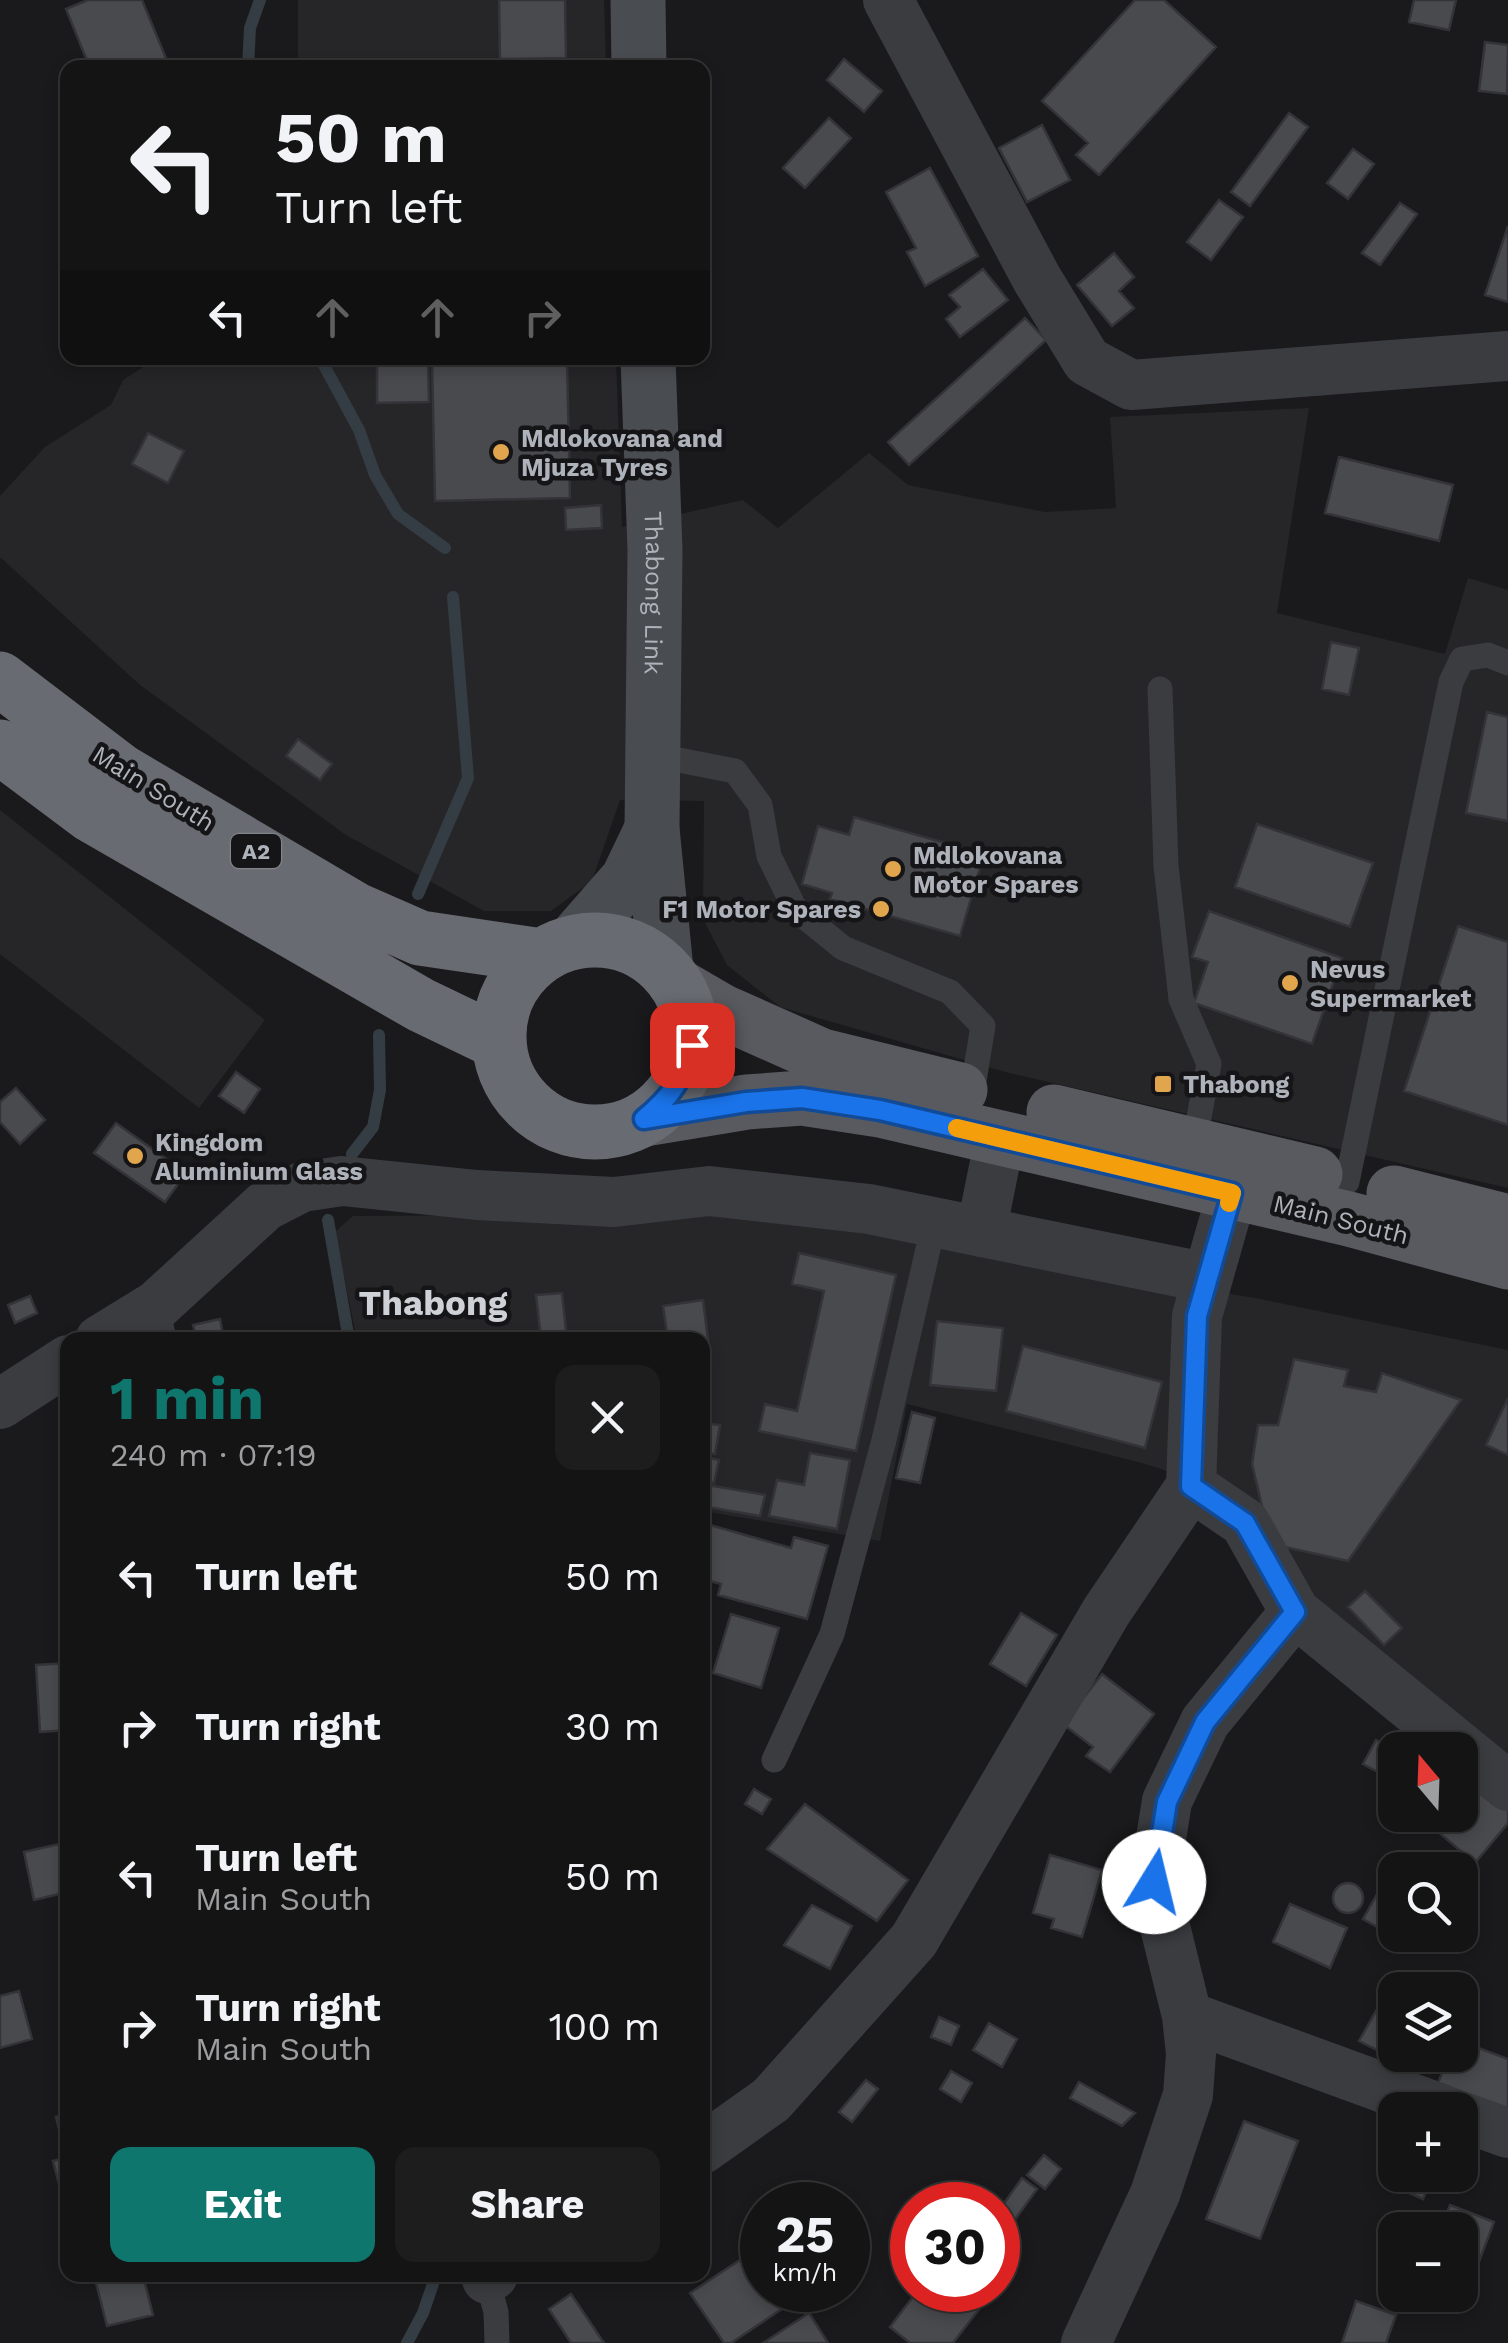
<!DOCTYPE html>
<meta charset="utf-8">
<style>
:root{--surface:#141415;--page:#1d1d1e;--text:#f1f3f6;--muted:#9d9ea0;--line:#333334;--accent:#0f766e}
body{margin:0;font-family:"Work Sans",sans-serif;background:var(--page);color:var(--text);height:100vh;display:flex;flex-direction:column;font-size:38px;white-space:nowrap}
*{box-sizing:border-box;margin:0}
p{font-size:32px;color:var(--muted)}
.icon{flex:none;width:55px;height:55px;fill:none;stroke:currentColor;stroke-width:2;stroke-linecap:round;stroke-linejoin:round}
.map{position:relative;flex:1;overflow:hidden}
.sheet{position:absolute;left:60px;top:1332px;width:650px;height:950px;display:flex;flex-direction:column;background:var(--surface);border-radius:20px;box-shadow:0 5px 15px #0003,0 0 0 2px var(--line)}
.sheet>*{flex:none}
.guide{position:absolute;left:60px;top:60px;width:650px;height:305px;border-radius:20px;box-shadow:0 5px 15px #0003,0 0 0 2px var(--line);background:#141415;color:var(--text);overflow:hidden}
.needle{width:65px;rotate:341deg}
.fabs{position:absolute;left:1378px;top:1732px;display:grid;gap:20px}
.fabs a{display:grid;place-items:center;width:100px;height:100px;border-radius:20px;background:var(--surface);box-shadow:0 5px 15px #0003,0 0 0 2px var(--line);font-size:50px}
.speed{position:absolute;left:740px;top:2182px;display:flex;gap:20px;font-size:50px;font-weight:700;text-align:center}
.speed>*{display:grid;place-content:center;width:130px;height:130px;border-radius:50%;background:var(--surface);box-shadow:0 5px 15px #0003,0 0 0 2px var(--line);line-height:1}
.speed small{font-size:25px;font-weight:400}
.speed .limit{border:15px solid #d22;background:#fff;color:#111}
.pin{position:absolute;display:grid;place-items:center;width:85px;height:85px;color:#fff;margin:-42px;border-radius:20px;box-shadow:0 5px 15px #0006}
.me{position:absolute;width:110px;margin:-55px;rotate:9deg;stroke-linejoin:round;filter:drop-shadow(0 0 8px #0008)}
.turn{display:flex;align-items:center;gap:35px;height:210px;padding:0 50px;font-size:45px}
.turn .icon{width:130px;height:130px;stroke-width:2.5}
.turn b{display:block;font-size:70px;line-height:85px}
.lanes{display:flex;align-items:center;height:95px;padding:0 50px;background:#0003;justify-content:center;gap:50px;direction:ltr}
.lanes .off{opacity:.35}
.round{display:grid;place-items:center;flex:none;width:105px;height:105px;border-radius:20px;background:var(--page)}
.overview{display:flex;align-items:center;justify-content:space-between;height:170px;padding:0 50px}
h1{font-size:60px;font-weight:700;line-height:75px;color:var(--accent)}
.primary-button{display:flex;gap:20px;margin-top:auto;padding:20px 50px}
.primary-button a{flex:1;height:115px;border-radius:20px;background:var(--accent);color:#fff;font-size:40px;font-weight:700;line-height:115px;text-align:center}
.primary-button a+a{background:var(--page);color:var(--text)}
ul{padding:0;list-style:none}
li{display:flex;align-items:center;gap:30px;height:150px;padding:0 50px}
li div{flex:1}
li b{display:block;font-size:38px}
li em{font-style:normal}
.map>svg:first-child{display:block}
.built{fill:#262629}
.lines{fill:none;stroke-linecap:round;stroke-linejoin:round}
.stream{stroke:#353d44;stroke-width:12}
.building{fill:#494a4e;stroke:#343438;stroke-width:2.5}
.lane{stroke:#3b3c40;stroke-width:25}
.street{stroke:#3b3c40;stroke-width:50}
.secondary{stroke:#494c50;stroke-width:55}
.primary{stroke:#585a5f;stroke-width:55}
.highway{stroke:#686b71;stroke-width:55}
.route-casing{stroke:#114b97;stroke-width:25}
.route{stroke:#1a73e8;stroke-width:18}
.slow{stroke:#f59e0b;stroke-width:18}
.poi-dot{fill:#e0a54d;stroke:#151517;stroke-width:4}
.labels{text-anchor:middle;stroke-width:9;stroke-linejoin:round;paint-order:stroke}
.shield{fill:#151517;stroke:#808389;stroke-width:2.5}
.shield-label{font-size:22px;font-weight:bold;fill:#aeb2ba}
.poi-label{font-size:25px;font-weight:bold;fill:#aeb2ba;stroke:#151517;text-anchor:start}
.street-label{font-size:25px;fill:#aeb2ba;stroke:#151517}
.district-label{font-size:35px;font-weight:bold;fill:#ced1d6;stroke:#151517}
</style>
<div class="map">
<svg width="1508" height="2343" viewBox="0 0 1508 2343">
<rect width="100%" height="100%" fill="#1a1a1c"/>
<path class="built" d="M298,0h306l2,67h-308z
M157,358h459l6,169 121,-27 35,28 91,-75 39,32 137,27 71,-4 -6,-91 199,-9 -32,205 168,41 23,-76 40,12v598l-499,-115 -229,-66 -53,-42 -24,-46 1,-118 -84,-1 -28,81 -41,30h-67l-138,-76 -206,-150 -140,-128v-61l45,-49 66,-42 12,-25z
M0,810l265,210 -66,88 -199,-154z
M739,1209l521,90 248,51v404l-199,-162 -73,-99 -94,-30 -235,-59 -27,137 -177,-30 -1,-171h-345l-22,-108 18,-16 249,-1z"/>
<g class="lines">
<path class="stream" d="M248,68l2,-40 10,-28
M320,358l39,72 16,45 23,39 47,34
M418,894l50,-116 -15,-181
M352,1154l21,-27 7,-37 -1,-55
M328,1220l21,120
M407,2343l16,-30 13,-38"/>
</g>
<path class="building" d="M88,0h54l28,68h-80l-24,-59z
M499,0h66l1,58 -66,1z
M1135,0h29l52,47 -117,128 -23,-20 12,-12 -46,-42z
M1414,0h42l-7,30 -40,-8z
M1485,42l23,3 -1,49 -28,-3z
M844,59l38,32 -18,21 -37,-32z
M1289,113l19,14 -58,79 -19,-14z
M829,118l22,20 -46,50 -22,-20z
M1042,125l28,55 -43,22 -28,-54z
M1353,149l21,15 -26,35 -21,-16z
M930,168l48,88 -53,30 -18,-34 9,-4 -30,-56z
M1219,200l24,17 -32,43 -24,-18z
M1400,203l17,11 -37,51 -18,-12z
M1508,226v76l-23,-7z
M1114,253l20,24 -15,14 15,17 -22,18 -35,-41z
M983,269l25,31 -48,37 -14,-18 14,-12 -11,-12z
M1025,318l21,22 -137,125 -21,-23z
M377,358h51l1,44 -52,1z
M432,358h135l3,140 -135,3z
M148,433l36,18 -16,32 -36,-19z
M1339,457l114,28 -14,56 -114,-28z
M601,505l1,23 -36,2 -1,-22z
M1331,642l28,6 -10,47 -27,-6z
M1487,712l21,5v104l-42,-8z
M298,739l34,25 -12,16 -34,-24z
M854,817l130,37 -24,82 -130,-37 2,-6 -30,-9 16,-58 31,9z
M1257,824l116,39 -23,64 -115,-40z
M1209,911l133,47 -30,86 -118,-41 14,-41 -16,-5z
M1458,926l50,16v183l-104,-34z
M236,1072l24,17 -16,24 -25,-17z
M16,1088l29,32 -25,24 -20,-22v-20z
M116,1123l70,50 -21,29 -71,-49z
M799,1253l97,22 -40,176 -97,-20 6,-27 32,7 27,-120 -32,-7z
M562,1293l5,47h-26l-5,-45z
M30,1296l7,17 -22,10 -7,-18z
M703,1300l6,48 -7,1v-9h-34l-5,-34z
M220,1319l4,21h-27l-4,-15z
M937,1321l66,7 -7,63 -66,-6z
M1023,1346l139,36 -17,66 -139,-37z
M1294,1359l54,11 -4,16 32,6 6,-19 79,27 -113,161 -77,-17 -19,-80 6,-39h20z
M1508,1398v57l-22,-10z
M912,1412l23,6 -15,65 -24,-5z
M702,1423l18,2 -5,29 -13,-2z
M810,1453l40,7 -13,69 -68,-13 8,-36 27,5z
M702,1456l17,4 -5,23 -12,-3z
M702,1484l63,11 -5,21 -58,-10z
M710,1525l81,23 3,-11 34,9 -21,73 -89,-24 3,-11 -19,-5v-30z
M1365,1591l37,37 -18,17 -36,-38z
M1021,1613l36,22 -31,51 -36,-22z
M731,1614l48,14 -18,60 -48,-15z
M68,1663v67l-28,2 -4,-67z
M1102,1674l52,40 -44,58 -24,-16 7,-9 -30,-23z
M1376,1740l15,8 -13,24 -15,-8z
M1460,1768l48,37v18l-33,40 -57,-48h42z
M754,1789l17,10 -9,15 -17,-10z
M805,1804l103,76 -31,41 -110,-72z
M68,1842v50l-34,8 -10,-48z
M1050,1855l52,15 -20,67 -31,-9 3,-9 -21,-6z
M1385,1880l10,6 2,52 -34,-19z
M1333 1898a15 15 0 1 1 30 0a15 15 0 1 1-30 0Z
M1290,1904l57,24 -17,40 -57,-26z
M812,1905l40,21 -22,43 -46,-24z
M19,1991l13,48 -32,9v-52z
M1381,2002l14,8v16l-14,26 -22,-11z
M939,2017l20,9 -8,19 -20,-8z
M989,2023l28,16 -15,28 -29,-17z
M1460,2041l48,18v50l-70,-26 11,-28h11z
M951,2071l21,12 -11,19 -21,-13z
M866,2080l12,9 -26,33 -13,-10z
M1079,2082l56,31 -13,13 -52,-28z
M68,2114v88l-4,1 -11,-42 13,-3 -10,-41z
M1244,2121l54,20 -38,98 -54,-20z
M1044,2155l17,14 -16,20 -18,-14z
M1401,2175h32l-10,24 -27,-12z
M1022,2178l15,11 -39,54v-31z
M1450,2205l44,17 -24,64 -10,-3v-53h-26l2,-5 5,2z
M740,2260l22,32 16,-2 10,15 -57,38h-7l-34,-50z
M94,2275h49l10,40 -46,11z
M918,2290h76l-41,53h-43l-20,-16z
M571,2294l33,49h-33l-22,-34z
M1356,2301l40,14 -10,28h-44z
M809,2313l19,30h-65z"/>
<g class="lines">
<path class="lane" d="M1160,689l6,177 15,133 28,65 -15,80
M653,755l82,16 25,34 9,51 26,53 48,39 107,44 33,34 -11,67
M1347,1182l104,-500 11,-23 26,-4 20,8
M157,1305l7,35
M774,1760l58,-126 52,-194 50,-217
M487,2279l9,33 1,31"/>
<path class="street" d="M888,0l149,279 50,82 44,24 377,-29
M981,1232l19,-94
M100,1340l57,-35 108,-99 37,-19 40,-6 135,14 137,7 95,-11 160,18 339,69
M0,1404l68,-44
M1191,1486l54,37 50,89 213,174
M1187,2016l257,94
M1460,2116l48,17
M702,2149l69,-49 143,-160 192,-328 85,-126 6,-170 35,-123
M487,2279l6,-4
M1086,2343l69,-149 33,-99 3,-41 -4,-38 -33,-134 13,-81 38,-79 90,-110"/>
<g class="secondary">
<path d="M638,0l1,68"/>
<path id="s1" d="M648,358l7,192 -3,279 14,141"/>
<path d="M573,942l55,-63 24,-50"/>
</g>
<path class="primary" d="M678,986l43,25 101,45 138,34
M1054,1112l261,62
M644,1119l103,-17 55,-4 78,12 469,109 159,43
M1394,1193l114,29"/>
<path class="highway" d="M0,679l122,93 234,138 64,28 122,18
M0,747l91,68 330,190 77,37
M499 1036a96 96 0 1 1 192 0a96 96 0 1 1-192 0Z"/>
</g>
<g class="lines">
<g class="route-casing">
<path id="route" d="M692,1045c-9,34 -21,52 -48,74l102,-17 56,-4 78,12 352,83 -35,123 -6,170 54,37 50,89 -90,110 -38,80 -13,80"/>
</g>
<use href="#route" class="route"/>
<path class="slow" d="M957,1128l275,65 -3,10"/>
</g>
<g class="poi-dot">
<circle cx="501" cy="452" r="10"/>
<circle cx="893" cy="869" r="10"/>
<circle cx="881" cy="909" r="10"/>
<circle cx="1290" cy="983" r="10"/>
<rect x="1153" y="1074" width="20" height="20" rx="5"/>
<circle cx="135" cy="1156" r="10"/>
</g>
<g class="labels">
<rect class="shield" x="231" y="834" width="50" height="34" rx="8"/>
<g class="shield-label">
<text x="256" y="859">A2</text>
</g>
<g class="poi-label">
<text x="521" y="447">Mdlokovana and<tspan x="521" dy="29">Mjuza Tyres</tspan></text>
<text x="913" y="864">Mdlokovana<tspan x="913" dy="29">Motor Spares</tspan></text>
<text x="861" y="918" text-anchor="end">F1 Motor Spares</text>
<text x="1310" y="978">Nevus<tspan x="1310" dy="29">Supermarket</tspan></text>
<text x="1183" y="1093">Thabong</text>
<text x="155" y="1151">Kingdom<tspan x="155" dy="29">Aluminium Glass</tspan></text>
</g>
<g class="street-label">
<text dy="9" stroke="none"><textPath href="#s1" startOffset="235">Thabong Link</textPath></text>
<text transform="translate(154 788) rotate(32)" y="9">Main South</text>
<text transform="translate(1341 1219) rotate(14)" y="9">Main South</text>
</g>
<g class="district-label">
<text x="433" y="1315">Thabong</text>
</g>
</g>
</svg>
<div class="fabs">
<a><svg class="needle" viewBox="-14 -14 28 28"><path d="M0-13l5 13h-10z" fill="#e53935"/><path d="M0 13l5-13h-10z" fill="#9d9ea0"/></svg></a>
<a><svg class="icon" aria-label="search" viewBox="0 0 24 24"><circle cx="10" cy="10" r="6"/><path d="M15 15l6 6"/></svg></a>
<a><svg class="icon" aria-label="layers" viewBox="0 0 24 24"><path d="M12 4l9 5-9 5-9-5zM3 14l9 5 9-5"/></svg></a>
<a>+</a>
<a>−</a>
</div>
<div class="speed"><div>25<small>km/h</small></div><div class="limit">30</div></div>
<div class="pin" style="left:692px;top:1045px;background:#d93025"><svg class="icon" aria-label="arrive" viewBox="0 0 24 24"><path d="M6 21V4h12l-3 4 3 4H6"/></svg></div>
<svg class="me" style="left:1154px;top:1882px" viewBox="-20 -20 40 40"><circle r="19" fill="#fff"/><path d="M0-13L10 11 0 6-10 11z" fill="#1a73e8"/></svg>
<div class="guide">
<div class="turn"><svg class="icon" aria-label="left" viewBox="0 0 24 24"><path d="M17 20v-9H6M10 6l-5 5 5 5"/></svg><div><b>50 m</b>Turn left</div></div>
<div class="lanes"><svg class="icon" aria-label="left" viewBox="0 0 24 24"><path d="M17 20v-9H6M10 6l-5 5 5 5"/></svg><svg class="icon off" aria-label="ahead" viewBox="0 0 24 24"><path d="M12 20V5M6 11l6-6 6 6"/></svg><svg class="icon off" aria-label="ahead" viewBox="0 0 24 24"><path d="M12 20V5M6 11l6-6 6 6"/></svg><svg class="icon off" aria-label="right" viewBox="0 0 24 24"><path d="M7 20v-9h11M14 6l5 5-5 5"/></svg></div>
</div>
<section class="sheet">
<div class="overview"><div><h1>1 min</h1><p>240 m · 07:19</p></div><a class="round"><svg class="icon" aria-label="close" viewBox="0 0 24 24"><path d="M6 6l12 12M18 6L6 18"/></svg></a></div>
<ul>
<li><svg class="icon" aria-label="left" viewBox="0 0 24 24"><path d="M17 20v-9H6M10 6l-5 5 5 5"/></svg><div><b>Turn left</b></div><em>50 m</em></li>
<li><svg class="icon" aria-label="right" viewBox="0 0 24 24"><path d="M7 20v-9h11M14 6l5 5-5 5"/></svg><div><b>Turn right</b></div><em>30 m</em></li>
<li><svg class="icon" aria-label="left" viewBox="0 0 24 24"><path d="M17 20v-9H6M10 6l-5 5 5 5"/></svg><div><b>Turn left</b><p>Main South</p></div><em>50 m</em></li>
<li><svg class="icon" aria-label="right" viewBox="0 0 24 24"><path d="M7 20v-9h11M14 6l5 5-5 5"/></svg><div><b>Turn right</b><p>Main South</p></div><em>100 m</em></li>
</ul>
<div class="primary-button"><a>Exit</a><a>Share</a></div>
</section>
</div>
